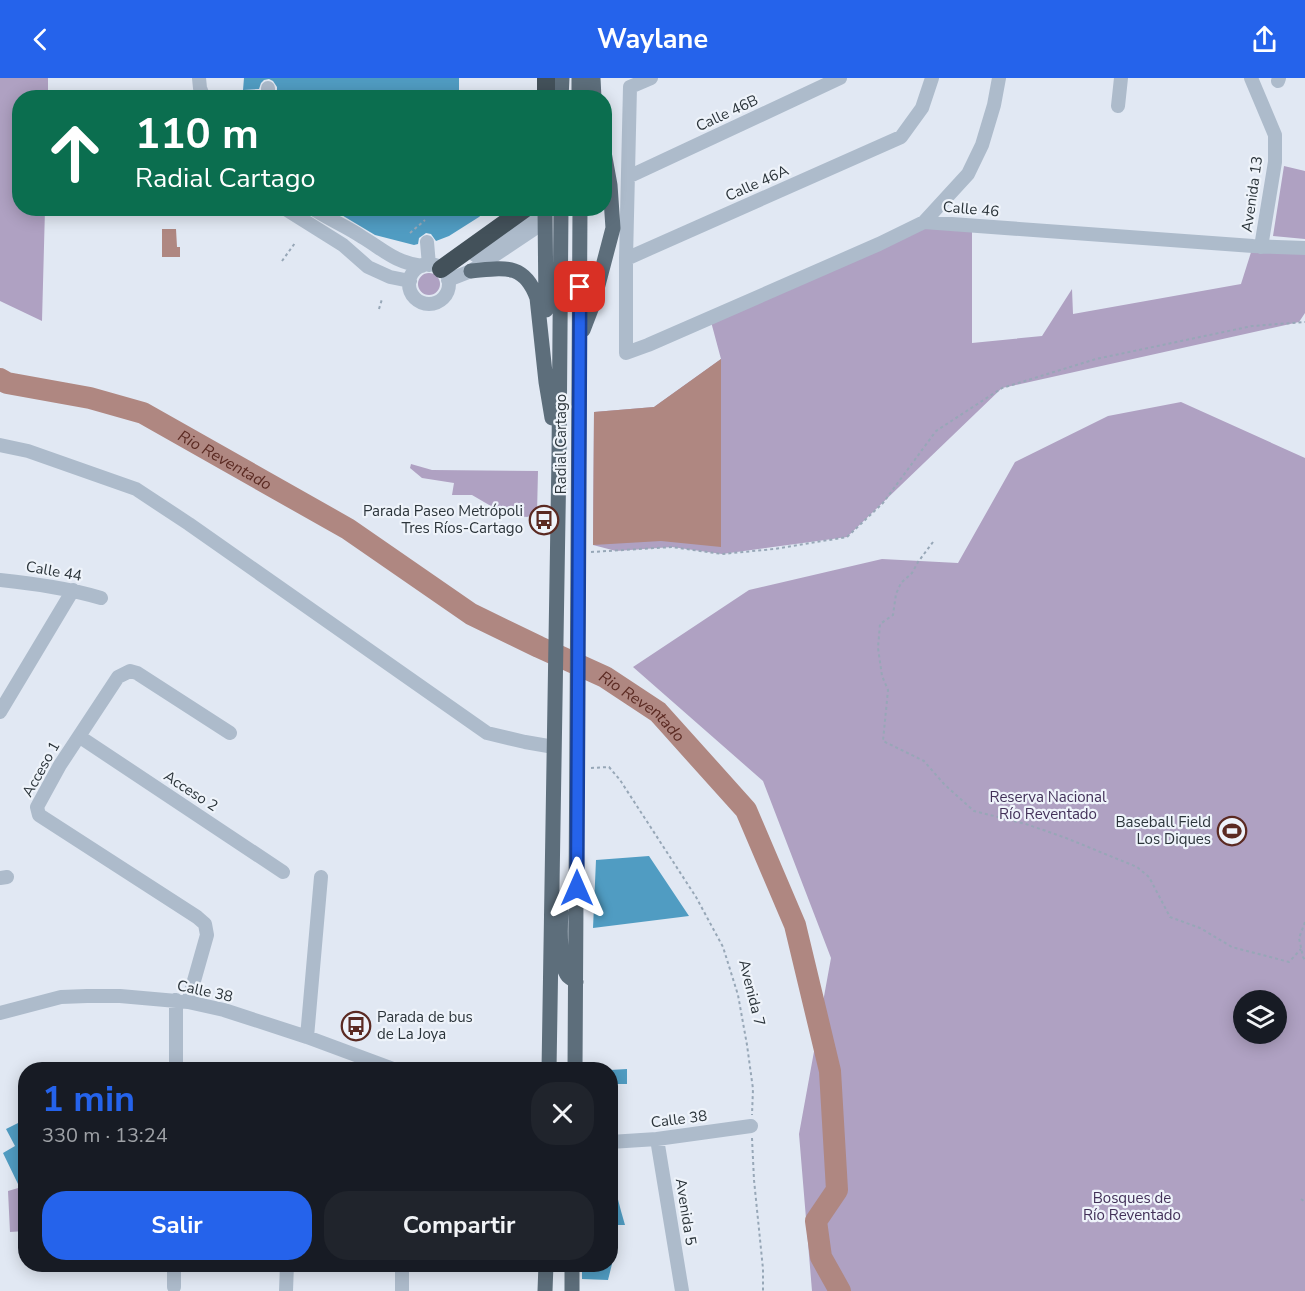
<!DOCTYPE html>
<html lang="es">
<meta charset="utf-8">
<style>
:root{--surface:#171b24;--page:#20242c;--text:#f1f3f6;--muted:#9ea1a6;--accent:#2563eb}
body{margin:0;font-family:"Nunito Sans",sans-serif;background:var(--page);color:var(--text);height:100vh;display:flex;flex-direction:column;font-size:22px;white-space:nowrap}
*{box-sizing:border-box;margin:0}
p{font-size:20px;color:var(--muted)}
.icon{flex:none;width:33px;height:33px;fill:none;stroke:currentColor;stroke-width:2;stroke-linecap:round;stroke-linejoin:round}
.map{position:relative;flex:1;overflow:hidden}
.panel{position:absolute;left:18px;top:984px;width:600px;height:210px;display:flex;flex-direction:column;background:var(--surface);border-radius:24px;box-shadow:0 3px 15px #0003}
.panel>*{flex:none}
.banner{position:absolute;left:12px;top:12px;width:600px;height:126px;border-radius:24px;box-shadow:0 3px 15px #0003;background:#0b6e4f;color:#fff;overflow:hidden}
.controls{position:absolute;left:1233px;top:912px;display:grid;gap:12px}
.controls a{display:grid;place-items:center;width:54px;height:54px;border-radius:50%;background:var(--surface);box-shadow:0 3px 15px #0003;font-size:30px}
.pin{position:absolute;display:grid;place-items:center;width:51px;height:51px;color:#fff;margin:-26px;border-radius:12px;box-shadow:0 3px 9px #0006}
.me{position:absolute;width:66px;margin:-33px;rotate:0deg;stroke-linejoin:round;filter:drop-shadow(0 0 4px #0008)}
.turn{display:flex;align-items:center;gap:21px;height:126px;padding:0 24px;font-size:27px}
.turn .icon{width:78px;height:78px;stroke-width:2.5}
.turn b{display:block;font-size:42px;line-height:51px}
.round{display:grid;place-items:center;flex:none;width:63px;height:63px;border-radius:24px;background:var(--page)}
.head{display:flex;align-items:center;justify-content:space-between;height:102px;padding:0 24px}
h1{font-size:36px;font-weight:700;line-height:45px;color:var(--accent)}
.button{display:flex;gap:12px;margin-top:auto;padding:12px 24px}
.button a{flex:1;height:69px;border-radius:24px;background:var(--accent);color:#fff;font-size:24px;font-weight:700;line-height:69px;text-align:center}
.button a+a{background:var(--page);color:var(--text)}
header{display:flex;justify-content:space-between;align-items:center;height:78px;padding:0 24px;background:var(--accent);color:#fff;font-size:27px;font-weight:700}
.map>svg:first-child{display:block}
.green{fill:#afa1c2;fill-rule:evenodd}
.water{fill:#af8781}
.lines{fill:none;stroke-linecap:round;stroke-linejoin:round}
.river{stroke:#af8781;stroke-width:22}
.building{fill:#509cc2}
.path{stroke:#97a7b7;stroke-width:2;stroke-dasharray:3 3;stroke-linecap:butt}
.minor{stroke:#adbbcb;stroke-width:14}
.major{stroke:#5d6e7b;stroke-width:15}
.highway{stroke:#43515a;stroke-width:18}
.route-casing{stroke:#184099;stroke-width:15}
.route{stroke:#2563eb;stroke-width:10}
.labels{text-anchor:middle;stroke-width:4.5;stroke-linejoin:round;paint-order:stroke}
.street-label{font-size:15px;fill:#2b343a;stroke:#eef3fa}
.poi-label{font-size:15px;fill:#2b343a;stroke:#eef3fa;text-anchor:end}
.park-label{font-size:15px;fill:#423058;stroke:#eef3fa}
.water-label{font-size:16px;font-style:italic;fill:#5b2a22;stroke:#eef3fa}
</style>
<header><svg class="icon" aria-label="back" viewBox="0 0 24 24"><path d="M15 5l-7 7 7 7"/></svg>Waylane<svg class="icon" aria-label="share" viewBox="0 0 24 24"><path d="M12 15V3M7 8l5-5 5 5M5 13v7h14v-7"/></svg></header>
<div class="map">
<svg width="1305" height="1213" viewBox="0 0 1305 1213">
<rect width="100%" height="100%" fill="#e1e8f3"/>
<path class="green" d="M0,0h48v19l-28,1v110l25,1 -3,112 -42,-20z
M1284,88l21,5v68l-32,-3z
M924,144l48,4v117l70,-7 30,-47 1,25 168,-30 12,-38 52,2v65l-6,9 -297,66 -155,149 -125,17 -50,-7 -56,4 -23,-6 1,-133 60,-5 67,-48 -11,-41z
M418 206a11 11 0 1 1 22 0a11 11 0 1 1-22 0Z
M1181,324l124,56v833h-493l-13,-157 32,-176 -68,-177 -130,-114 116,-77 133,-31 76,4 57,-101 93,-46zM1244,922h32v34h-32z
M411,386l21,6 106,1 -1,43 -10,3 -9,-1 -22,-7 -24,-14h-20l2,-12 -32,-5 -12,-10z
M25,1108v45l-15,1 -2,-41z"/>
<path class="water" d="M162,151h14l1,18h3v10h-18z
M721,281v188l-60,-6 -68,4 1,-133 60,-5z"/>
<g class="lines">
<path class="river" id="s1" d="M0,301l7,4 83,15 53,15 205,116 123,85 68,33 66,30 53,35 88,98 49,115 35,146 7,119 -21,31 5,36 19,34"/>
</g>
<path class="building" d="M244,0h215v20h-182v-11l-4,-6 -4,-2 -5,1 -3,3 -2,6 -16,1z
M330,130h159l-10,9 -30,19 -13,5 -5,-7 -5,-1 -7,5 -1,6 -4,1 -39,-10z
M649,778l40,60 -96,12 3,-68z
M627,991v15h-17v-14z
M26,1041v61l-8,4 -15,-31 12,-7 -9,-17z
M614,1106l7,27 4,14h-15v-40z
M582,1186h30l-4,16 -26,-1z"/>
<g class="lines">
<path class="path" d="M410,155l15,-13
M282,183l13,-18
M379,231l3,-10
M933,464l-15,20 -6,11 -11,10 -5,11 -3,21 -13,9 -2,24 4,28 6,14 -5,51 41,20 20,23 30,27 52,13 40,14 71,29 12,10 21,40 30,11 32,19 57,15 12,-13
M591,474l81,-5 50,7 52,-5 73,-12 36,-34 53,-72 66,-43 94,-29 156,-33 53,-4
M591,690l18,-1 11,13 76,117 27,50 15,48 9,50 6,44 -1,26
M1305,844l-6,16 4,19 2,3
M752,1060l2,42 9,89v22
M1301,1121l4,3"/>
<path class="minor" d="M199,0l1,10 4,10
M651,0l-21,9 -4,172v94l22,-8 231,-101 45,-22 329,24 52,2
M1251,0l24,57v27l-14,85
M1278,3l1,-3
M268,10v10
M1118,28l3,-28
M628,99l212,-99
M284,130l59,37 25,22 22,10 20,4
M312,130c16,11 34,18 50,29 22,13 32,25 60,29
M924,144l44,-48 14,-29 12,-40 5,-27
M427,164l2,23
M475,177l66,-43
M626,181l275,-122 21,-29 10,-30
M409 206a20 20 0 1 1 40 0a20 20 0 1 1-40 0Z
M448,202l23,-9 72,-48
M0,367l28,6 108,38 53,35 298,209 38,9 29,5
M0,502c35,4 67,8 101,18
M0,634l73,-122
M80,659l203,135
M0,800l7,-1
M188,924l19,-67 -2,-11 -8,-7 -158,-102 -2,-8 23,-42 58,-88 12,-6 7,2 93,60
M0,935l61,-16 26,-1h33l68,6 36,8 83,27 89,33
M307,959l14,-160
M176,992v-70
M657,1061l25,152
M610,1064l47,-3 94,-13
M174,1209v-23
M286,1213l1,-27
M402,1213v-27"/>
<path class="major" d="M579,0v20
M593,0l1,20
M561,20l1,-20
M545,130l1,102
M471,193c32,-3 53,-9 66,27l9,84 6,36
M583,252l10,-26 20,-76 -3,-43 -6,-33
M561,834c-1,15 -2,53 7,64 1,1 8,6 8,6
M549,992l10,-614 2,-248
M575,992l5,-862
M545,1213l1,-27
M572,1213v-27"/>
<path class="highway" d="M546,20v-20
M441,191l85,-61"/>
</g>
<g class="lines">
<g class="route-casing">
<path id="route" d="M577,810l3,-601"/>
</g>
<use href="#route" class="route"/>
</g>
<defs>
<g id="bus-ring" transform="scale(1.5)"><circle r="9.5" fill="#eef3fa" stroke="#5b2a22" stroke-width="1.5"/><path d="M-5-6H5V4H4V6H2V4H-2V6H-4V4H-5ZM-3.5-4V0h7V-4ZM-3.5 1.2v1.5H-2V1.2ZM2 1.2v1.5H3.5V1.2Z" fill="#5b2a22"/></g>
<g id="stadium-ring" transform="scale(1.5)"><circle r="9.5" fill="#eef3fa" stroke="#5b2a22" stroke-width="1.5"/><path d="M0-5a6.5 5 0 1 0 0 10a6.5 5 0 1 0 0-10ZM-3.5-1.8h7v3.6h-7Z" fill="#5b2a22"/></g>
</defs>
<g fill-rule="evenodd">
<use href="#bus-ring" x="544" y="442"/>
<use href="#stadium-ring" x="1232" y="753"/>
<use href="#bus-ring" x="356" y="948"/>
</g>
<g class="labels">
<g class="street-label">
<text transform="translate(727 35) rotate(-25)" y="5">Calle 46B</text>
<text transform="translate(757 105) rotate(-24)" y="5">Calle 46A</text>
<text transform="translate(1252 116) rotate(-82)" y="5">Avenida 13</text>
<text transform="translate(971 131) rotate(5)" y="5">Calle 46</text>
<text transform="translate(561 366) rotate(-90)" y="5">Radial Cartago</text>
<text transform="translate(54 493) rotate(10)" y="5">Calle 44</text>
<text transform="translate(41 691) rotate(-61)" y="5">Acceso 1</text>
<text transform="translate(191 713) rotate(33)" y="5">Acceso 2</text>
<text transform="translate(205 913) rotate(12)" y="5">Calle 38</text>
<text transform="translate(752 915) rotate(76)" y="5">Avenida 7</text>
<text transform="translate(679 1041) rotate(-7)" y="5">Calle 38</text>
<text transform="translate(686 1134) rotate(81)" y="5">Avenida 5</text>
</g>
<g class="poi-label">
<text x="523" y="438">Parada Paseo Metrópoli<tspan x="523" dy="17">Tres Ríos-Cartago</tspan></text>
<text x="1211" y="749">Baseball Field<tspan x="1211" dy="17">Los Diques</tspan></text>
<text x="377" y="944" text-anchor="start">Parada de bus<tspan x="377" dy="17">de La Joya</tspan></text>
</g>
<g class="park-label">
<text x="1048" y="724">Reserva Nacional<tspan x="1048" dy="17">Río Reventado</tspan></text>
<text x="1132" y="1125">Bosques de<tspan x="1132" dy="17">Río Reventado</tspan></text>
</g>
<g class="water-label">
<text dy="6" stroke="none"><textPath href="#s1" startOffset="242">Rio Reventado</textPath></text>
<text dy="6" stroke="none"><textPath href="#s1" startOffset="728">Rio Reventado</textPath></text>
</g>
</g>
</svg>
<div class="controls">
<a><svg class="icon" aria-label="layers" viewBox="0 0 24 24"><path d="M12 4l9 5-9 5-9-5zM3 14l9 5 9-5"/></svg></a>
</div>
<div class="pin" style="left:580px;top:209px;background:#d93025"><svg class="icon" aria-label="arrive" viewBox="0 0 24 24"><path d="M6 21V4h12l-3 4 3 4H6"/></svg></div>
<svg class="me" style="left:577px;top:810px" viewBox="-20 -20 40 40"><path d="M0-17L14 15 0 8-14 15z" fill="#2563eb" stroke="#fff" stroke-width="4"/></svg>
<div class="banner">
<div class="turn"><svg class="icon" aria-label="ahead" viewBox="0 0 24 24"><path d="M12 20V5M6 11l6-6 6 6"/></svg><div><b>110 m</b>Radial Cartago</div></div>
</div>
<section class="panel">
<div class="head"><div><h1>1 min</h1><p>330 m · 13:24</p></div><a class="round"><svg class="icon" aria-label="close" viewBox="0 0 24 24"><path d="M6 6l12 12M18 6L6 18"/></svg></a></div>
<div class="button"><a>Salir</a><a>Compartir</a></div>
</section>
</div>
